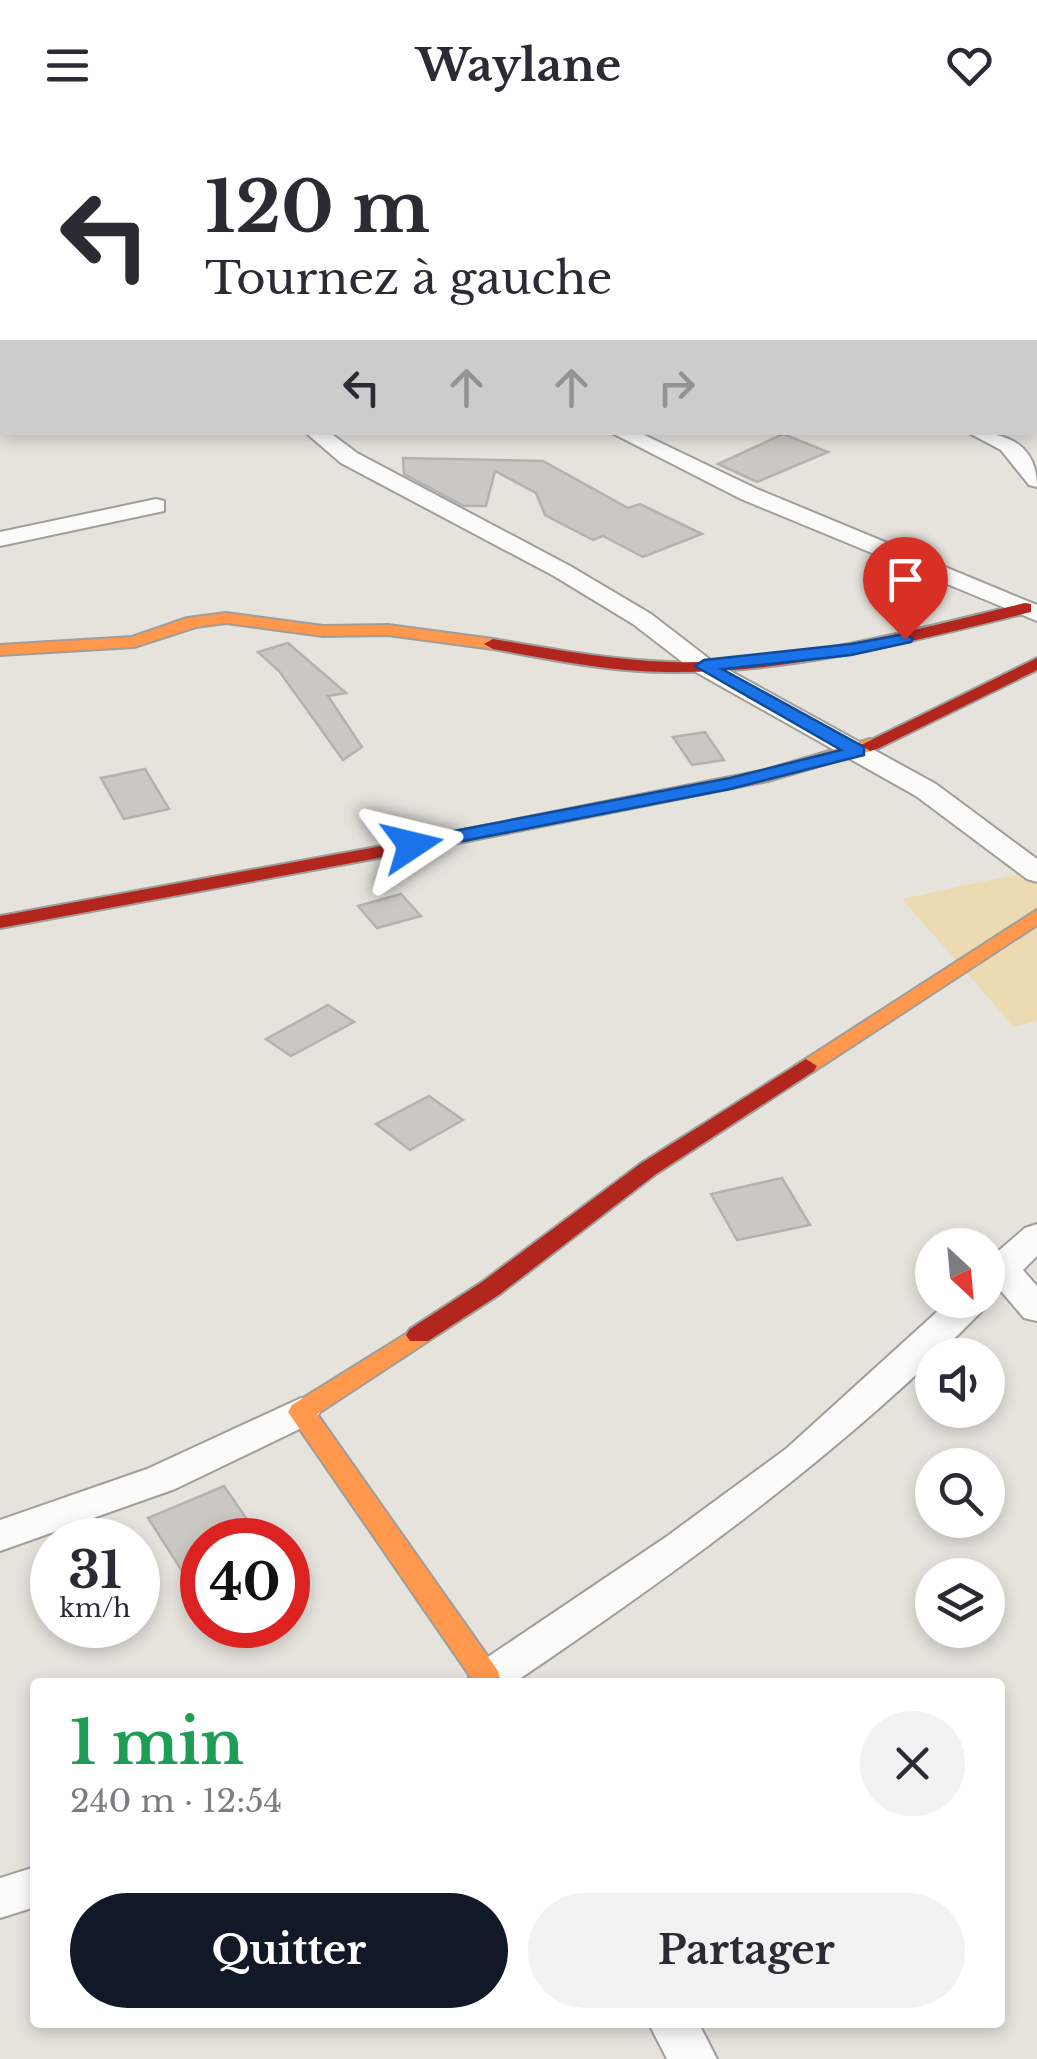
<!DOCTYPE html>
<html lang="fr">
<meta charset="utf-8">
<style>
:root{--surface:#fff;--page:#f2f2f3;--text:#2b2b33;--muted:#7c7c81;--accent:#111827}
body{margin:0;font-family:"Libre Baskerville",serif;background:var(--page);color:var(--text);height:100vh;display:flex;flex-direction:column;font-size:38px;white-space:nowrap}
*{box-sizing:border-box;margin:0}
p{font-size:32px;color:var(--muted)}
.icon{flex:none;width:55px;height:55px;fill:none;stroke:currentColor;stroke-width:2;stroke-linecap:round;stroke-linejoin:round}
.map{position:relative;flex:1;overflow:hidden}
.details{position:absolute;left:30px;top:1548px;width:975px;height:350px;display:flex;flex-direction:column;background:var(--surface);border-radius:10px;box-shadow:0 5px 15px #0003}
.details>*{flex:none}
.banner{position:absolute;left:0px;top:0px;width:1038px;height:305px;box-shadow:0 5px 15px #0003;background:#fff;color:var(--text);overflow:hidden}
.needle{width:65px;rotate:154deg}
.fabs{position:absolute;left:915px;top:1098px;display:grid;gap:20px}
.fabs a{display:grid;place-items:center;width:90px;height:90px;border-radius:50%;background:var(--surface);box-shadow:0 5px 15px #0003;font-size:50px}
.speed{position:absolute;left:30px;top:1388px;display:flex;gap:20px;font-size:50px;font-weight:700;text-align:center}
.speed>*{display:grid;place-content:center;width:130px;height:130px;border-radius:50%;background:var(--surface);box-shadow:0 5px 15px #0003;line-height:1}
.speed small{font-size:25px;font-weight:400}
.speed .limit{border:15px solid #d22;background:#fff;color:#111}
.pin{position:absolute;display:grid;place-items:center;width:85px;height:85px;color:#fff;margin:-102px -42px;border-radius:50% 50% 50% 0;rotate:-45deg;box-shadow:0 0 10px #0007}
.pin .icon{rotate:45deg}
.me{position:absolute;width:110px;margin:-55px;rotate:80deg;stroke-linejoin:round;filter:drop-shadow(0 0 8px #0008)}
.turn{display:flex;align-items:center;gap:35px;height:210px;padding:0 40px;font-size:45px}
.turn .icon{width:130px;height:130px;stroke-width:2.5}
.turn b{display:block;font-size:70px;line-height:85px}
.lanes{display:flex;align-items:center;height:95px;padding:0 40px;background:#0003;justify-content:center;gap:50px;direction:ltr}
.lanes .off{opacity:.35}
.round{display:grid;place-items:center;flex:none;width:105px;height:105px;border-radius:52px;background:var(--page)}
.overview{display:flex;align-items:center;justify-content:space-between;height:170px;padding:0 40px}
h1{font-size:60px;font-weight:700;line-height:75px;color:#1e9e55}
.button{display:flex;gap:20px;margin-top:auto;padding:20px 40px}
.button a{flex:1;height:115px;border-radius:60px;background:var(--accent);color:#fff;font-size:40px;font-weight:700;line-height:115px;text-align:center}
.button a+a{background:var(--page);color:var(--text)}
header{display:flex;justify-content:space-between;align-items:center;height:130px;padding:0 40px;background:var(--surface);font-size:45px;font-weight:700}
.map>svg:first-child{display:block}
.green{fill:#ecdbb2}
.building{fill:#cac8c3;stroke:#b4b2ac;stroke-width:2.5}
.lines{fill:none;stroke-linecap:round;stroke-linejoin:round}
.street-casing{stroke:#a09e99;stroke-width:4}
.slow-casing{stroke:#a09e99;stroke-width:4}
.jam-casing{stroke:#a09e99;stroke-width:4}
.street{fill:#fbfbfa;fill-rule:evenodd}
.slow{fill:#ff974d;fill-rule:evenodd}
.jam{fill:#b3261e;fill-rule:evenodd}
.route{fill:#1a73e8;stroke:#114b97;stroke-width:2.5}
</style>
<header><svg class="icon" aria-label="menu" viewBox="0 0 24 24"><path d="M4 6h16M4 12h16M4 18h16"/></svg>Waylane<svg class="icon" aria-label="heart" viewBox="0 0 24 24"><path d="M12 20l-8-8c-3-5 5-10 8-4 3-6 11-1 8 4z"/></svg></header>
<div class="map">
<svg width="1037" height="1929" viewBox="0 0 1037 1929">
<rect width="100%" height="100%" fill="#e5e3dc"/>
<path class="green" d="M1037,740v151l-23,6 -112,-128z"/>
<path class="building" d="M783,304l45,18 -71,30 -39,-18z
M403,328l140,3 85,47 12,-4 62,30 -59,23 -40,-21 -10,4 -48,-25 -9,-22 -41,-22 -9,35h-22l-60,-32z
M288,513l58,50 -18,3 34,51 -19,13 -64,-89 -21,-19z
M705,602l19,28 -32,5 -19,-28z
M145,639l24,40 -45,10 -23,-41z
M401,764l20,22 -44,12 -19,-22z
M328,875l26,17 -63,34 -25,-17z
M429,966l34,24 -53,30 -34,-26z
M782,1048l28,47 -73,15 -26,-46z
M224,1356l37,54h-59v62l-54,-84z"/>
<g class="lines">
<g class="street-casing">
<path id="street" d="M118,0h19l1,2h-19z
M744,0h21l1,2h-21z
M0,35h2v12h-2z
M1035,44h2v11h-2z
M1035,102h2v11h-2z
M0,118l2,1v13l-2,-1z
M1037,187v12l-2,1v-12z
M305,302h24l28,21 213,113 81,48 61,47 224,123 101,75v23l-10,-3 -111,-83 -222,-125 -61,-47 -79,-48 -213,-113z
M610,302h28l119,57 280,116v16l-296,-122z
M967,302c38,0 70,11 70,55l-8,-2 -28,-35z
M156,369l8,2v10l-164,35v-14z
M1037,1094v32l-14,14 14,16v35l-13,-3 -23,-27 -13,4v-35l37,-32z
M988,1168l1,2 -5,9c-138,141 -302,260 -469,373h-46l4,-15 193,-130 121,-89 163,-148z
M301,1268l13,4 6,10 -6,10 -139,67 -175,62v-31l147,-51z
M35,1737v40l-35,11v-40z
M648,1892h50l19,37h-50z"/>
</g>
<g class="slow-casing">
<path id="slow" d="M226,483l97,13 65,-1 105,14 9,5 -9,5 -105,-14 -65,1 -97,-13 -30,4 -62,20 -134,8v-10l132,-8 55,-19z
M870,609l7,2v8l-109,32 -375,75 -10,-6 10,-6 372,-74z
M1037,780v15l-223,146h-16l-3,-5z
M419,1196l9,3 4,6 -4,6 -111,73 181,257 3,11h-34l3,-6 -182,-264 4,-7z"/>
</g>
<g class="jam-casing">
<path id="jam" d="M1025,473l6,1v8c-117,29 -234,60 -355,60 -62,1 -122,-12 -183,-23l-9,-5 9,-5c59,10 116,21 176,23 120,3 240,-31 356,-59z
M1037,528v12l-160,79 -7,2 -9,-6z
M393,714l7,2 3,4 -3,4 -400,74v-12z
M806,929l11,7 -3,5 -158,103 -156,120 -72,47h-18l-4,-6 4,-6 72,-47 158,-118z"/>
</g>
<use href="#street" class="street"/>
<use href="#slow" class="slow"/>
<use href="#jam" class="jam"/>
</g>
<path class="route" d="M905,504l8,5 -2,3 -60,13 -129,14 142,78v8l-134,34 -318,62 -10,-6 10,-6 318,-61 111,-28 -146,-84 9,-6 147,-16z"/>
</svg>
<div class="fabs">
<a><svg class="needle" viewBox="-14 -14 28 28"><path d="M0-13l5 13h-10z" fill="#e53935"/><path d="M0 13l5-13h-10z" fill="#7c7c81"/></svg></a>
<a><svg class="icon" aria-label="sound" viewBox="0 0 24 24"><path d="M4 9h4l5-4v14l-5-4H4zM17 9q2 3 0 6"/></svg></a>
<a><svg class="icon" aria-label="search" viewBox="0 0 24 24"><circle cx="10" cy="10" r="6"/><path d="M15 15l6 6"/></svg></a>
<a><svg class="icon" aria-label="layers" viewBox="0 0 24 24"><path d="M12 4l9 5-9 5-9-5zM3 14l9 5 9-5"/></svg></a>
</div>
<div class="speed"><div>31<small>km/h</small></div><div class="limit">40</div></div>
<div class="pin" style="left:905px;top:509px;background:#d93025"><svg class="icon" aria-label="arrive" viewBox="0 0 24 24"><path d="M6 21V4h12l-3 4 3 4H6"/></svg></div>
<svg class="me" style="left:412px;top:715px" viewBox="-20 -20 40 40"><path d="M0-17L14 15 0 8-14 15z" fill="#1a73e8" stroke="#fff" stroke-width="4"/></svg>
<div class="banner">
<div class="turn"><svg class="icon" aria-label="left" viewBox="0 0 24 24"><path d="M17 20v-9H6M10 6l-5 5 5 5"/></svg><div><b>120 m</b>Tournez à gauche</div></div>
<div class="lanes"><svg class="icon" aria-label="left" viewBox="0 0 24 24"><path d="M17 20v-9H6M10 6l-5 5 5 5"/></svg><svg class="icon off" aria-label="ahead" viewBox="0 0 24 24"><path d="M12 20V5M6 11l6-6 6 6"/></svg><svg class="icon off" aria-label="ahead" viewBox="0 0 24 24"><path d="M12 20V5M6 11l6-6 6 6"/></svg><svg class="icon off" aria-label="right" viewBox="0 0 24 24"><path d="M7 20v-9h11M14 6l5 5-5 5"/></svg></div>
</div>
<section class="details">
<div class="overview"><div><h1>1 min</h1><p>240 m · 12:54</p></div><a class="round"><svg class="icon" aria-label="close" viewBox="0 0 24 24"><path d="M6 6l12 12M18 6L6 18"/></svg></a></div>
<div class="button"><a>Quitter</a><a>Partager</a></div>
</section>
</div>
